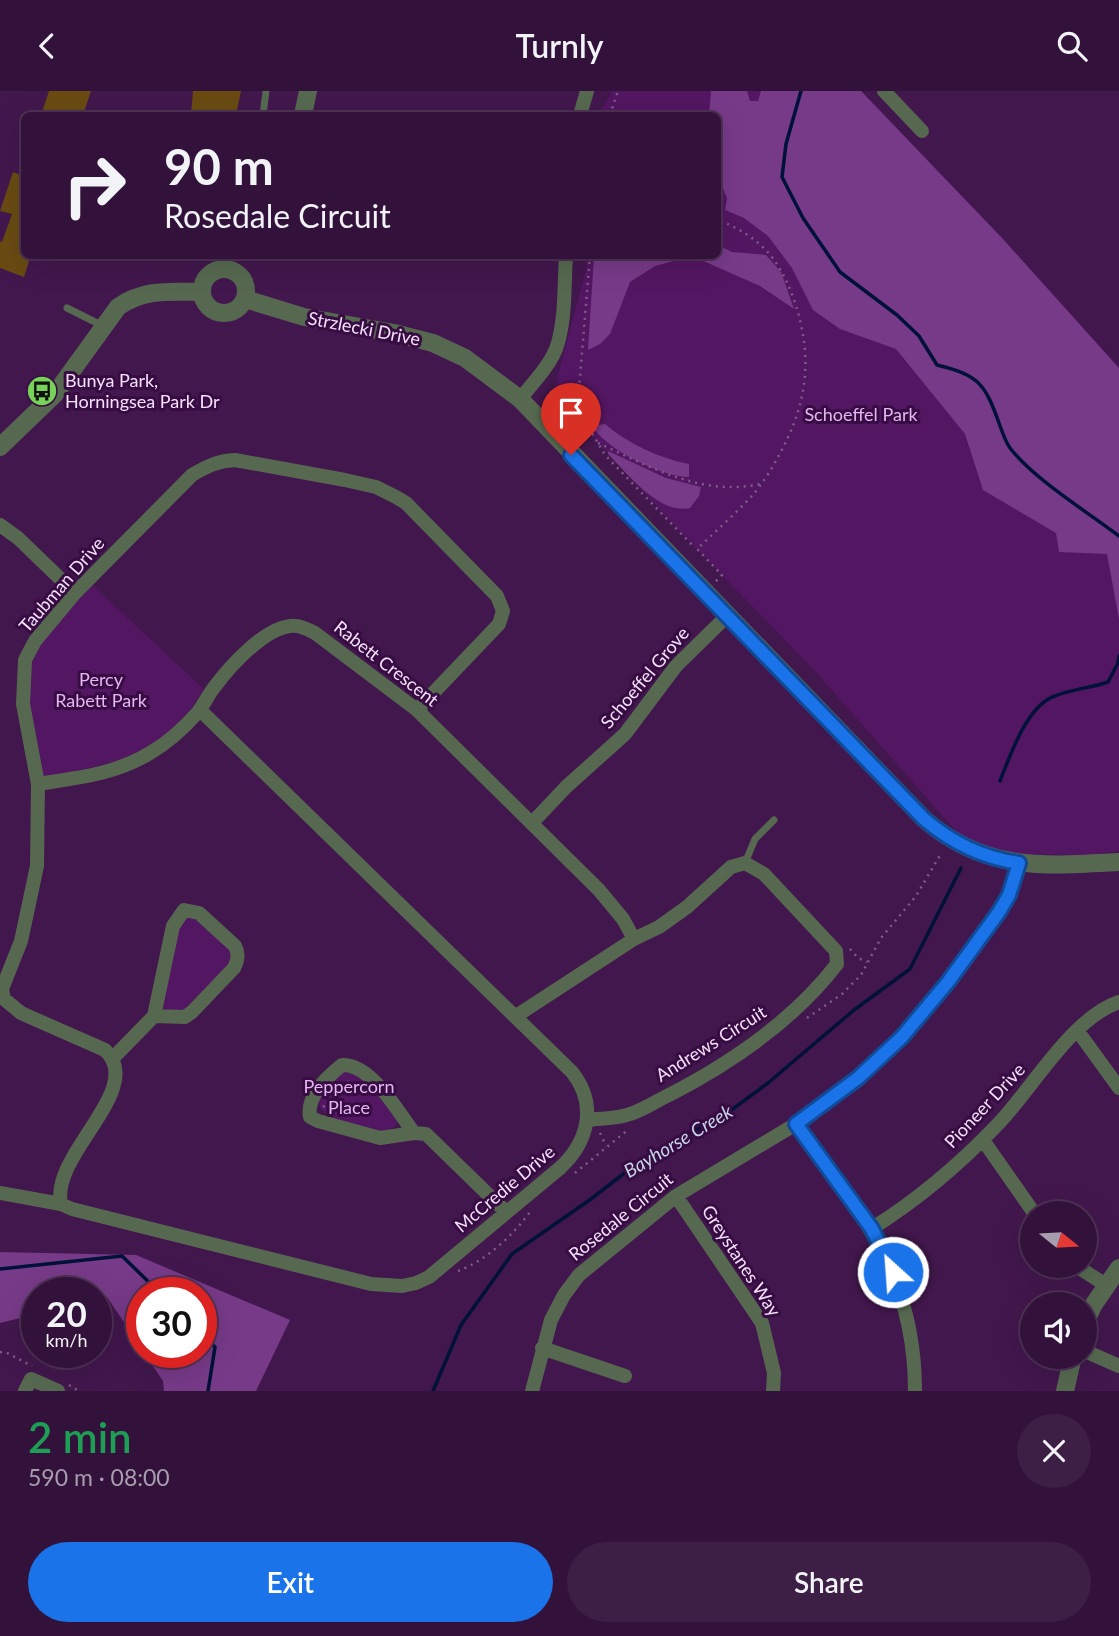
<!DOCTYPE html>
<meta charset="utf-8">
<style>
:root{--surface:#32113a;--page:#3d1f45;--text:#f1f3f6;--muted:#a89daf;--line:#4d3154;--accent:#1a73e8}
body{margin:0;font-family:Lato,sans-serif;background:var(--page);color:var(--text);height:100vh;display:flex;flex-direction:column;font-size:26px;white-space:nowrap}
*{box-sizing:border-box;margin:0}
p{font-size:23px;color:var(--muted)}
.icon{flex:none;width:38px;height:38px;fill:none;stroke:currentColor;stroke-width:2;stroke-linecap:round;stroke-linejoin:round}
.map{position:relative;height:1300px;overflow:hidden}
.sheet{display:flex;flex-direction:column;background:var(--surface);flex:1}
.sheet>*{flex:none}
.guide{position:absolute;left:21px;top:21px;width:700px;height:147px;border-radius:10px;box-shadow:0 7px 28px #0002,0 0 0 2px var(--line);background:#32113a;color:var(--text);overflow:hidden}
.needle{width:46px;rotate:108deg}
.tools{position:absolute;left:1020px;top:1110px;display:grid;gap:14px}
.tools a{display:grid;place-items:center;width:77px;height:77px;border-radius:50%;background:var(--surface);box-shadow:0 7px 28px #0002,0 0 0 2px var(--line);font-size:35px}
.speed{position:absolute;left:21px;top:1186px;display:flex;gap:14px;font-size:35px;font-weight:700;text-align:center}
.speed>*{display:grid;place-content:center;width:91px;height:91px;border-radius:50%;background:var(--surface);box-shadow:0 7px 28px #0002,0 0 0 2px var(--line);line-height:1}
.speed small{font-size:18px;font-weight:400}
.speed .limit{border:10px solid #d22;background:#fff;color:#111}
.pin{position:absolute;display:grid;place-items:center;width:60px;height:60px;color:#fff;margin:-72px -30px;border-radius:50% 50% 50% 0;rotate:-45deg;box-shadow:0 0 7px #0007}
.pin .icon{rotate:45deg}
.me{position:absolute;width:77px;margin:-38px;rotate:334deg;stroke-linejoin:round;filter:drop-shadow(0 0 5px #0008)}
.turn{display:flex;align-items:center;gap:24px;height:147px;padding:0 28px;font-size:32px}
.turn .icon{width:91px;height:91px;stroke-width:2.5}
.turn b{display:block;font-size:49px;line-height:60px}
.round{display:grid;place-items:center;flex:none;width:74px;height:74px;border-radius:37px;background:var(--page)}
.head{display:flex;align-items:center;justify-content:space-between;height:119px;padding:0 28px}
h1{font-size:42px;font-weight:600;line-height:52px;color:#1e9e55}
.action{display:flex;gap:14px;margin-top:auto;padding:14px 28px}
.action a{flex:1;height:80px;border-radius:42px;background:var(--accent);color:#fff;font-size:28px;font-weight:600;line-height:80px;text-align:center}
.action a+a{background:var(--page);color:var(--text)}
header{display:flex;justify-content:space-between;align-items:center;height:91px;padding:0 28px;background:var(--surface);font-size:32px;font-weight:600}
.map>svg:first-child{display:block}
.green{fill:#531662}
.forest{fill:#773a88}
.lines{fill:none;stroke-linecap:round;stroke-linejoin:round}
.stream{stroke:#001239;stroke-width:3.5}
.building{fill:#694b12}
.path{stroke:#7f5c88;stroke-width:2.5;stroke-dasharray:2 5;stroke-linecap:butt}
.service{stroke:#566950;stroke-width:7}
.minor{stroke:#566950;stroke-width:14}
.tertiary{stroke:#566950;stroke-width:18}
.route-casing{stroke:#114b97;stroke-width:18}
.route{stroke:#1a73e8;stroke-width:12}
.labels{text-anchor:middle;stroke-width:6;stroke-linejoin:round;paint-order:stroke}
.street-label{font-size:18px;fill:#f5e1fb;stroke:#370c42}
.poi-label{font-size:18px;fill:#f5e1fb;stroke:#370c42;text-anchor:start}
.park-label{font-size:18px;fill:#e6b6f4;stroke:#370c42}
.water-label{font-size:19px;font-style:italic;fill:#c7d5ea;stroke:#370c42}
</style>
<header><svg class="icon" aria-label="back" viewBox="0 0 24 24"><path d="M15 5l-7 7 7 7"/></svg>Turnly<svg class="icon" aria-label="search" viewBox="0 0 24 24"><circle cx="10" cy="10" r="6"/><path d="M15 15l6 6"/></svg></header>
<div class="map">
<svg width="1119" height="1300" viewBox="0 0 1119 1300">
<rect width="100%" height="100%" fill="#42174d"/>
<path class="green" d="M612,0h246l261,301v459l-27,4 -90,-1 -41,-17 -146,-166 -128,-132 -134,-145 33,-124 1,-14 131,-1v-140h-119z
M92,494l112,104c-9,13 -18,28 -30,39 -35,34 -86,40 -132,50 -7,-40 -24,-88 -5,-127 12,-25 36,-45 55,-66z
M192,826l7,3 34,33v9l-46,48 -27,1 18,-84 9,-9z
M345,980l14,2 35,37 4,11c-3,7 -8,9 -16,10 -15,-4 -68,-10 -63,-32 2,-11 18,-20 26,-28z"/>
<path class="forest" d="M711,0h36l3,10h8l3,-10h100l142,148 116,129v251l-12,-65 -48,-2 -3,-19 -73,-43 -18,-56 -69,-85 -56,-20 -27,-19 -21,-42 -24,-32 -24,-18 -19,-8 2,-12 -9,-21v-62h-9z
M718,154l14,7 34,3 15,17 13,37 -34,-23 -68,-30 -37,10 -25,16 -20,52 -10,10 -12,6 6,-94 124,-1z
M605,333c23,20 54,34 84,40v13c-27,0 -79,-26 -95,-48l4,-4z
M608,360l58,27 35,9 -2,9 -9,12c-31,7 -63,-35 -82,-54z
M0,1161l136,3 154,65 -34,71h-92l-1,-10 -19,-28h57v-60h-59v56l-35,-52 -11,2v-6h-59v21l-37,9z"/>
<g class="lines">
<path class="stream" d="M801,0l-15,53 -4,33 21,41 37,54 57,43 22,21 18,29c42,10 48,19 62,58 3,8 6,18 11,25 24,31 76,63 109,88
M1000,690c10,-25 27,-76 55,-85 17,-7 36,-8 53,-14l10,-19 1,-7
M0,1178l122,-13 38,37
M201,1243l14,13 -7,44
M433,1300l28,-66 51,-71 79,-55 53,-41 82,-44 42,-31 86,-73 56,-41 51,-101"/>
</g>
<path class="building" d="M49,0h42l-8,24h-42z
M193,0h48l-5,24h-45z
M13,81l11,4v79h7l-7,22 -24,-9v-27l2,1 10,-28 -12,-3z"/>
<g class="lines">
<path class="path" d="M610,24l8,-24
M590,164l-11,135 4,28 22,37 90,93
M598,352c51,23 103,54 162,41
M716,490l6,-6 -25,-26c18,-17 37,-34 54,-52 10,-11 20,-27 27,-40 30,-54 36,-101 15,-160 -15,-41 -35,-61 -75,-77
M850,858l8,9 9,4
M807,927l35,-24 19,-19 20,-37 35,-42 26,-44
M347,995l6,8
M323,1016l16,-13 11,-15
M600,1042l6,13
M575,1082l54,-44
M458,1180c29,-11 54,-35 72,-59
M0,1261l7,1 25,13
M69,1294l10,6"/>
<path class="service" d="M263,24l3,-24
M67,217l36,18
M745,772l10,-24 19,-19"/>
<path class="minor" d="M884,0l38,40
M580,24l7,-24
M520,308c12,-15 28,-31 36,-50 10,-28 8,-64 10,-94
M0,434l18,13 57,55
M38,693c39,-6 78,-10 112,-31 19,-11 34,-25 48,-41 7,-9 11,-19 18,-27 15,-20 48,-56 74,-59 9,-1 17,3 25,7l102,77 182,180 24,29 11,20
M532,732l34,-36 59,-53 51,-68 51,-50
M516,925l118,-77 25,-12 28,-20 44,-40 14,-4 19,11 72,77 1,13c-44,57 -104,98 -168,131 -13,6 -26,15 -39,19 -13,5 -29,4 -43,6
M1077,939l42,58
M113,967l41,-42 19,-90 11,-16 15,3 36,33c4,8 3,14 -1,22l-42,44 -7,5 -31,-1
M796,1033c65,91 119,149 119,267
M414,1042c-16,-21 -42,-69 -72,-68 -15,12 -36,31 -32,52l8,4 62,17 34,-5 12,1 80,78
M983,1049l51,73
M0,1102l61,11 11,5 299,75 31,2 14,-3 13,-6 131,-109c28,-26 38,-63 12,-96l-372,-362
M676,1105l86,127 12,50 -1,18
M61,1113c-11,-50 86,-115 44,-154l-84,-37 -17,-14 -2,-10 19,-48 16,-75 1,-82 -15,-80 2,-44 10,-19 40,-48 117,-118c15,-9 26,-14 43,-15l110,20 31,7 20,10 10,6 91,93 6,15 -4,13 -82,86
M871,1138c48,-30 90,-66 128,-106 35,-37 73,-105 120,-121
M1075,1174l31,20
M542,1257l83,28
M1085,1260l34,15
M25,1300l6,-12 27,12
M532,1300l19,-71 13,-25 15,-20 97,-79 120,-72 39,-28 44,-37 56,-59 64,-88 10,-16 10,-33"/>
<path class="tertiary" d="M303,24l5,-24
M202 200a22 22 0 1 1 44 0a22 22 0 1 1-44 0Z
M245,208l59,18 90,16 39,10 32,15 55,41 404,420c61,53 120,47 195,43
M0,356l55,-53 63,-87c27,-19 53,-15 84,-15
M1085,1232l9,-19 25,-36
M1065,1300l8,-35"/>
</g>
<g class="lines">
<g class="route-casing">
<path id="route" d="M571,364l353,364c28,24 59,39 95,44l-10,32 -10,17 -51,70 -46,55 -44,41 -62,46 76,105 21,43"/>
</g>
<use href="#route" class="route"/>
</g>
<defs>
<g id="bus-disc" transform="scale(1.575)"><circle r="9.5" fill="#77d259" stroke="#370c42"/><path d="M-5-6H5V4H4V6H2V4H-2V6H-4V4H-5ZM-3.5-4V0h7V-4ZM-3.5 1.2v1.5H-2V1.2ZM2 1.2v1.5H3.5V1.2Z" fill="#111"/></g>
</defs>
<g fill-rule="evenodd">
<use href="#bus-disc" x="42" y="300"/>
</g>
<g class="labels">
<g class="street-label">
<text transform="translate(364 238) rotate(11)" y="6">Strzlecki Drive</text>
<text transform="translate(62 494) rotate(-49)" y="6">Taubman Drive</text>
<text transform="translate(386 573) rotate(38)" y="6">Rabett Crescent</text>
<text transform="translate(645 587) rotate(-50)" y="6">Schoeffel Grove</text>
<text transform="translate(711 953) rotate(-32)" y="6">Andrews Circuit</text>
<text transform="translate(985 1015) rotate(-47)" y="6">Pioneer Drive</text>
<text transform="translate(505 1098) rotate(-40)" y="6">McCredie Drive</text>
<text transform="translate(621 1126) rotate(-39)" y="6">Rosedale Circuit</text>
<text transform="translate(741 1170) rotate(57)" y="6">Greystanes Way</text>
</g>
<g class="poi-label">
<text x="65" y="296">Bunya Park,<tspan x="65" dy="21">Horningsea Park Dr</tspan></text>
</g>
<g class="park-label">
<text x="861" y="330">Schoeffel Park</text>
<text x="101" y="595">Percy<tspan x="101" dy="21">Rabett Park</tspan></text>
<text x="349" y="1002">Peppercorn<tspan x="349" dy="21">Place</tspan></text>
</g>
<g class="water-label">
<text transform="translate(678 1050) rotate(-31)" y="7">Bayhorse Creek</text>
</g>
</g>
</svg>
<div class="tools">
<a><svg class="needle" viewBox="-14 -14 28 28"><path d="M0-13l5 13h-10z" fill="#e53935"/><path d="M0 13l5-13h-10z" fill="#a89daf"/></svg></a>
<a><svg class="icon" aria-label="sound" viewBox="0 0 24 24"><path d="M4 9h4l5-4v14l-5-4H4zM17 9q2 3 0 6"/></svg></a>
</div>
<div class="speed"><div>20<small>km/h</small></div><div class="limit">30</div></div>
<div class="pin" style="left:571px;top:364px;background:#d93025"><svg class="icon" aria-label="arrive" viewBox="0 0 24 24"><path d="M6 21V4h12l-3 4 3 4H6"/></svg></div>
<svg class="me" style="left:893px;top:1181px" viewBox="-20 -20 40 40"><circle r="17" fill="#1a73e8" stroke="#fff" stroke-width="3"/><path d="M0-11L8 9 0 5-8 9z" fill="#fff"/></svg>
<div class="guide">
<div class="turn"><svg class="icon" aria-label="right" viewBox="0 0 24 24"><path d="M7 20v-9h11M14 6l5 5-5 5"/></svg><div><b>90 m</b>Rosedale Circuit</div></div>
</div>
</div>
<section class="sheet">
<div class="head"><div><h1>2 min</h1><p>590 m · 08:00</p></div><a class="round"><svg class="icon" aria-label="close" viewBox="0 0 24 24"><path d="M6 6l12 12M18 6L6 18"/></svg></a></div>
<div class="action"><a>Exit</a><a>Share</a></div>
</section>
